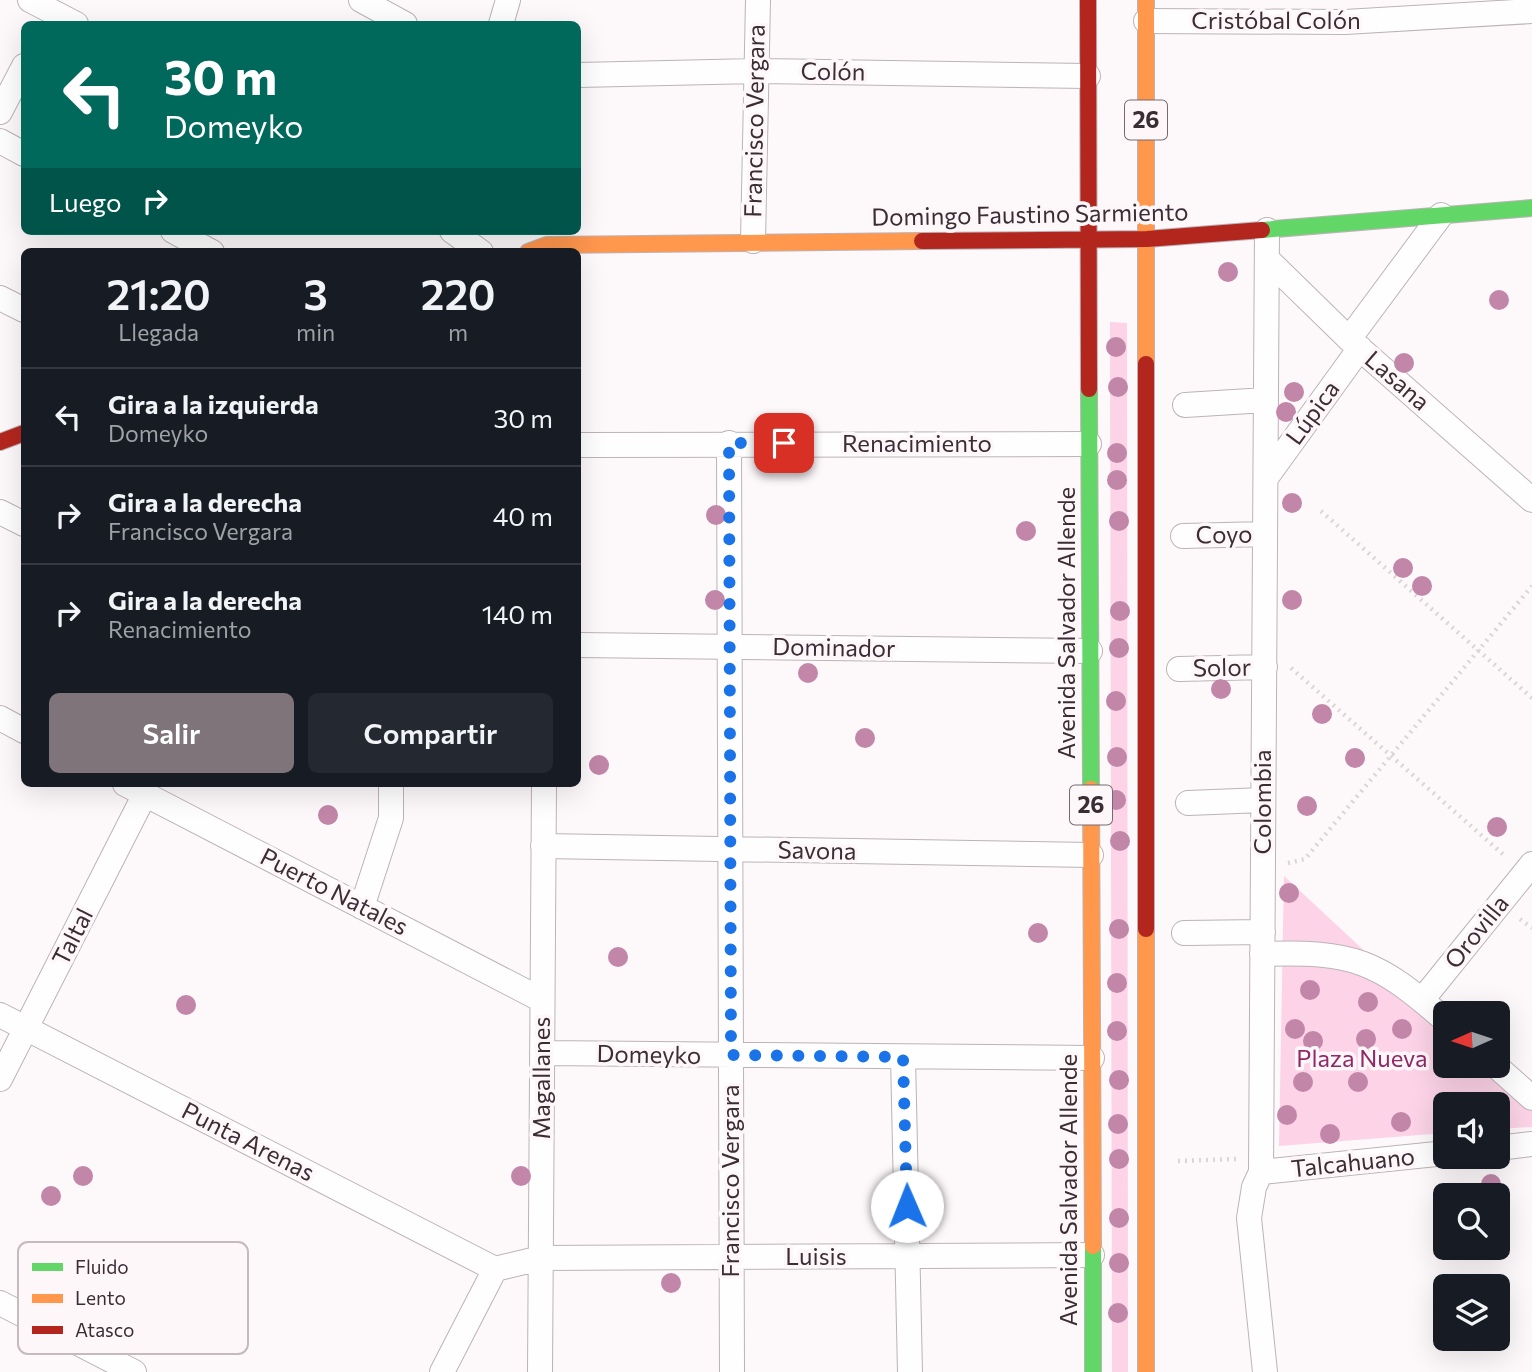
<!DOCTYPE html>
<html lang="es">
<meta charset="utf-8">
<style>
:root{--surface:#171b24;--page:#242831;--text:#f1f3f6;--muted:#9ea1a6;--line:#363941;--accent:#7f7479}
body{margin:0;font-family:Commissioner,sans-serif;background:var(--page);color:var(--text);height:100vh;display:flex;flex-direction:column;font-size:26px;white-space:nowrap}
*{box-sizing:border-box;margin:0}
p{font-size:23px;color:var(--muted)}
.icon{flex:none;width:38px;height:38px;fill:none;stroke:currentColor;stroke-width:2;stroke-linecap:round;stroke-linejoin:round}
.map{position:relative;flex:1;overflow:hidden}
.side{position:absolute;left:21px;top:248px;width:560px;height:539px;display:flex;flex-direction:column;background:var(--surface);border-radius:10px;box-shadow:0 7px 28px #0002}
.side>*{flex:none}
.hud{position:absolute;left:21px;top:21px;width:560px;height:214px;border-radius:10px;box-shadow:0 7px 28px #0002;background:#00695c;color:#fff;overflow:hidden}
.needle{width:46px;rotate:267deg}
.buttons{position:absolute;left:1433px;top:1001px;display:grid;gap:14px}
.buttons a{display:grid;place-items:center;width:77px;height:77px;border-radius:10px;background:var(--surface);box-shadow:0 7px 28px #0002;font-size:35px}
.pin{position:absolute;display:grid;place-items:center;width:60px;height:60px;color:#fff;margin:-30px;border-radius:14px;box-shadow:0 4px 10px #0006}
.me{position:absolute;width:77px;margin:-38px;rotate:359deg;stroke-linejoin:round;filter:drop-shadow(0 0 5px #0008)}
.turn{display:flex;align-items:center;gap:24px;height:147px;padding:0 28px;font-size:32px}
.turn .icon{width:91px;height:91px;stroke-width:2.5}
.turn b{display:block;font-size:49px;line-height:60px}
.then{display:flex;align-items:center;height:66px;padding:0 28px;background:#0003;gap:14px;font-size:26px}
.eta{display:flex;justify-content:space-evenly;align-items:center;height:119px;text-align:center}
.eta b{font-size:42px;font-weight:600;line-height:49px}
.cta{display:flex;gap:14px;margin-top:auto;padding:14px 28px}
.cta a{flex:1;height:80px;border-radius:10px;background:var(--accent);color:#fff;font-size:28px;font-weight:600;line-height:80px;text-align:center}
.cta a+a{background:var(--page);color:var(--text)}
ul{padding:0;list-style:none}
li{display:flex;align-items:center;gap:21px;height:98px;padding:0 28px;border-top:2px solid var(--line)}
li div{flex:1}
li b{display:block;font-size:26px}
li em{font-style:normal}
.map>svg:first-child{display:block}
.green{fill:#fcd3e7}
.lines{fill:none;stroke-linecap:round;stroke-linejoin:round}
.street-casing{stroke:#bcb3b7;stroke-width:26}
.fast-casing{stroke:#bcb3b7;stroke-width:18}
.slow-casing{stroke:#bcb3b7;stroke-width:18}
.jam-casing{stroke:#bcb3b7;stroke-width:18}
.path{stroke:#dad6d8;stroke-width:4.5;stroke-dasharray:2 5;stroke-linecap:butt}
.street{stroke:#fffefe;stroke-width:24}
.fast{stroke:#63d668;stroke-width:16}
.slow{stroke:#ff974d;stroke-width:16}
.jam{stroke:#b3261e;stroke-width:16}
.tree{fill:#c186a8}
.route{stroke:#1a73e8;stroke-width:12;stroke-dasharray:0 21.6}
.labels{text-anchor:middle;stroke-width:7;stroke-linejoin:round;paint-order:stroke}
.shield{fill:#fef7fa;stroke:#766a6f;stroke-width:2}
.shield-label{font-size:23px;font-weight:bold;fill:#3b2d34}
.street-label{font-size:24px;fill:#3b2d34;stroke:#fef7fa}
.park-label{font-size:24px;fill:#902965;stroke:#fef7fa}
.key{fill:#fef7fa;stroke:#c4babf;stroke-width:2}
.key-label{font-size:19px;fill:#3b2d34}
</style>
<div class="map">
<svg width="1532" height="1372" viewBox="0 0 1532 1372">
<rect width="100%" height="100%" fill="#fdf8fa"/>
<path class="green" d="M1110,322l17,1 1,1049h-16z
M1284,876l161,150 1,40h43l43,40v21l-34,2v-25h-52l-1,29 -166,13z"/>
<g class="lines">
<g class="street-casing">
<path id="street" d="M30,0l46,24
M361,0l44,24
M1146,21l199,1 187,-11
M501,24l7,-24
M578,75l178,-4 332,5
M0,112l24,-46
M0,141l24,13
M173,231l39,21
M452,231l29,21
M753,241l5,-241
M1267,259l82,80 183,161
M0,298l24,12
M1349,339l92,-124
M1185,405l81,-5
M729,443l3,929
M578,445l511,-1
M1266,478l94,-130
M0,512l24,12
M1183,536l82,-2
M578,645l512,6
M1179,669l86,-2
M0,718l24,13
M125,784l417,216
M1188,803l75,-3
M543,846l548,9
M362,907l29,-89v-34
M1184,933l79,-1
M1262,954c91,-3 115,6 184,67
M1422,1000l110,-136
M0,1015l495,254
M542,1053l550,5
M903,1057l7,315
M1496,1066l36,32
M0,1079l145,-285
M1498,1148l34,-4
M1261,1172l185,-19
M0,1303l134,69
M442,1372l53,-103 46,-11 551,-3
M540,1372l4,-588
M1265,1372l-16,-154 5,-31 7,-15 6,-942"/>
</g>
<g class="fast-casing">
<path id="fast" d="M1262,230l270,-22
M1089,389l2,400
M1093,1246v126"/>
</g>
<g class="slow-casing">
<path id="slow" d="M1146,0v364
M528,252l19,-7 375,-4
M1091,789l2,457
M1146,929v443"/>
</g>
<g class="jam-casing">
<path id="jam" d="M1088,0l1,389
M922,241l225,-2 115,-9
M1146,364v565
M0,442l24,-9"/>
</g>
<path class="path" d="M1321,511l211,187
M1291,668l214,188
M1288,863l17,-4 227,-273
M1520,919l12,9
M1178,1161l58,-2"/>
<use href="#street" class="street"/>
<use href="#fast" class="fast"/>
<use href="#slow" class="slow"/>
<use href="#jam" class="jam"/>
</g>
<g class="tree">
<circle cx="1228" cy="272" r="10"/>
<circle cx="1499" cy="300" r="10"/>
<circle cx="1116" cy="347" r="10"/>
<circle cx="1404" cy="363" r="10"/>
<circle cx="1118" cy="387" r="10"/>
<circle cx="1294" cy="392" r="10"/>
<circle cx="1286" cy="412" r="10"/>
<circle cx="1117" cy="453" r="10"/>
<circle cx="1117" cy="480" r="10"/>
<circle cx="1292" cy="503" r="10"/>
<circle cx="716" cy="515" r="10"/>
<circle cx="1119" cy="521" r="10"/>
<circle cx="1026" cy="531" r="10"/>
<circle cx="1403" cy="568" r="10"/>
<circle cx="1422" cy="586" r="10"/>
<circle cx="715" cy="600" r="10"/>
<circle cx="1292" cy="600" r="10"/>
<circle cx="1120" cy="611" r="10"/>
<circle cx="1119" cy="648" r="10"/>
<circle cx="808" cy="673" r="10"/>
<circle cx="1221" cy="689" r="10"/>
<circle cx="1116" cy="701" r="10"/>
<circle cx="1322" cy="714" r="10"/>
<circle cx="865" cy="738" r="10"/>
<circle cx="1117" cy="757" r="10"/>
<circle cx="1355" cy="758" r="10"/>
<circle cx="599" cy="765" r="10"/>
<circle cx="1116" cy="800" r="10"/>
<circle cx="1307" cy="806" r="10"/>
<circle cx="328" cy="815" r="10"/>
<circle cx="1497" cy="827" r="10"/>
<circle cx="1120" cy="841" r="10"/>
<circle cx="1289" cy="893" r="10"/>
<circle cx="1119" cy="929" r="10"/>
<circle cx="1038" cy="933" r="10"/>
<circle cx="618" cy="957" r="10"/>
<circle cx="1117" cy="983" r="10"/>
<circle cx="1310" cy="990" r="10"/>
<circle cx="1368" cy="1002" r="10"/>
<circle cx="186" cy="1005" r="10"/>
<circle cx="1295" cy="1029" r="10"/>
<circle cx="1402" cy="1029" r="10"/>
<circle cx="1117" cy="1031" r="10"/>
<circle cx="1366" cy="1039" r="10"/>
<circle cx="1313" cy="1041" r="10"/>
<circle cx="1119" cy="1080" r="10"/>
<circle cx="1303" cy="1082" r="10"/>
<circle cx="1358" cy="1082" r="10"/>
<circle cx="1287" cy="1115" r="10"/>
<circle cx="1401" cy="1122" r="10"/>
<circle cx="1118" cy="1124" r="10"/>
<circle cx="1330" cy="1134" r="10"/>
<circle cx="1119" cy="1159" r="10"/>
<circle cx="83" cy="1176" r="10"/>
<circle cx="521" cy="1176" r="10"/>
<circle cx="1491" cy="1184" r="10"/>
<circle cx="51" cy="1196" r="10"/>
<circle cx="1119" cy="1218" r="10"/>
<circle cx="1119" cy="1263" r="10"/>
<circle cx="671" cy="1283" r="10"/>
<circle cx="1118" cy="1313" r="10"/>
</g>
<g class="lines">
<path class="route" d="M784,443h-55l2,612 172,2 4,149"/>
</g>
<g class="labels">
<g class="shield">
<rect x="1125" y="100.5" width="42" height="39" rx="5"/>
<rect x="1070" y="785.5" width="42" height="39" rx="5"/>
</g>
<g class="shield-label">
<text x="1146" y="128">26</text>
<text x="1091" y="813">26</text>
</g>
<g class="street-label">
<text x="1276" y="29">Cristóbal Colón</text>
<text transform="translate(833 72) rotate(1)" y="8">Colón</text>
<text transform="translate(755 121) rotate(-89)" y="8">Francisco Vergara</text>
<text transform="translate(1030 215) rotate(-1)" y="8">Domingo Faustino Sarmiento</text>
<text transform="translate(1397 381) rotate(41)" y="8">Lasana</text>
<text transform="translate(1313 413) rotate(-54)" y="8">Lúpica</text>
<text x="917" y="452">Renacimiento</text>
<text transform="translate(1224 535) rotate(-1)" y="8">Coyo</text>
<text transform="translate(1067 623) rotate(-90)" y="8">Avenida Salvador Allende</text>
<text transform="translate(834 648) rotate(1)" y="8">Dominador</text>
<text transform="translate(1222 668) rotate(-1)" y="8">Solor</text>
<text transform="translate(1263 802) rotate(-90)" y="8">Colombia</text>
<text transform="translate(817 851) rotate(1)" y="8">Savona</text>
<text transform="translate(334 892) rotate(27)" y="8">Puerto Natales</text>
<text transform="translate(1477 932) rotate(-51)" y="8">Orovilla</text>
<text transform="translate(73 937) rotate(-63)" y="8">Taltal</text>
<text transform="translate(649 1055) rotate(1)" y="8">Domeyko</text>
<text transform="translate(542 1078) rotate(-90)" y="8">Magallanes</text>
<text transform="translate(248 1142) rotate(27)" y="8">Punta Arenas</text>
<text transform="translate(1353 1163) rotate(-6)" y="8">Talcahuano</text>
<text transform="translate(731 1181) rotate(-90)" y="8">Francisco Vergara</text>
<text transform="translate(1069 1190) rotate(-90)" y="8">Avenida Salvador Allende</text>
<text x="816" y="1265">Luisis</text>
</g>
<g class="park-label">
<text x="1362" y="1067">Plaza Nueva</text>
</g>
</g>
<rect x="18" y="1242" width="230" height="112" rx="10" class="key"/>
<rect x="32" y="1263" width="31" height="8" fill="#63d668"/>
<rect x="32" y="1294" width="31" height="9" fill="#ff974d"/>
<rect x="32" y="1326" width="31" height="8" fill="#b3261e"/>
<g class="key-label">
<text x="75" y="1274">Fluido</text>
<text x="75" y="1305">Lento</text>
<text x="75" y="1337">Atasco</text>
</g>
</svg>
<div class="buttons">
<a><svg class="needle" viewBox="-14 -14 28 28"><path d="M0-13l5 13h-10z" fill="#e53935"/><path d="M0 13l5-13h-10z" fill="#9ea1a6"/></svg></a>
<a><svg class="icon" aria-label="sound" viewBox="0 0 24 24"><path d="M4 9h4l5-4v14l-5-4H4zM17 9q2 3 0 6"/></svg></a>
<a><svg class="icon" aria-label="search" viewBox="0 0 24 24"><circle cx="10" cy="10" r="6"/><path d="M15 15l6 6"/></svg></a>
<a><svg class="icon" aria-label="layers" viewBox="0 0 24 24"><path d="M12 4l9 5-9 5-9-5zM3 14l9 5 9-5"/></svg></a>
</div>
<div class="pin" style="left:784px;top:443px;background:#d93025"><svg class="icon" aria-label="arrive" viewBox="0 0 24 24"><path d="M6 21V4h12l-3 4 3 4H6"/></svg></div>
<svg class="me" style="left:907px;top:1206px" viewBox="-20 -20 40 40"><circle r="19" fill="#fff"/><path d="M0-13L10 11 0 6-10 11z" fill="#1a73e8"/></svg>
<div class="hud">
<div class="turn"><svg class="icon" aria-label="left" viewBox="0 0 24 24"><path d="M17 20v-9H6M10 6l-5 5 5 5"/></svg><div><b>30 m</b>Domeyko</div></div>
<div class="then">Luego<svg class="icon" aria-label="right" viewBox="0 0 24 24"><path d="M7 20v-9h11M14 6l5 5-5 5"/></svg></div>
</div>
<section class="side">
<div class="eta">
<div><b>21:20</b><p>Llegada</p></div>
<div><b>3</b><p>min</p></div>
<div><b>220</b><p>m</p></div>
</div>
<ul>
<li><svg class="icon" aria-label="left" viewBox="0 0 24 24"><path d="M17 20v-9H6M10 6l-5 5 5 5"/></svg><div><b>Gira a la izquierda</b><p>Domeyko</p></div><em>30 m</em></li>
<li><svg class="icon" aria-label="right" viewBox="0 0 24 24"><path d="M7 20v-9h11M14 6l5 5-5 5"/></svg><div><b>Gira a la derecha</b><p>Francisco Vergara</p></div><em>40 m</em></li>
<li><svg class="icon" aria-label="right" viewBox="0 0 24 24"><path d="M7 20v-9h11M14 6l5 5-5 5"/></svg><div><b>Gira a la derecha</b><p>Renacimiento</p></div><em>140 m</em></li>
</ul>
<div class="cta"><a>Salir</a><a>Compartir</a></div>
</section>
</div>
